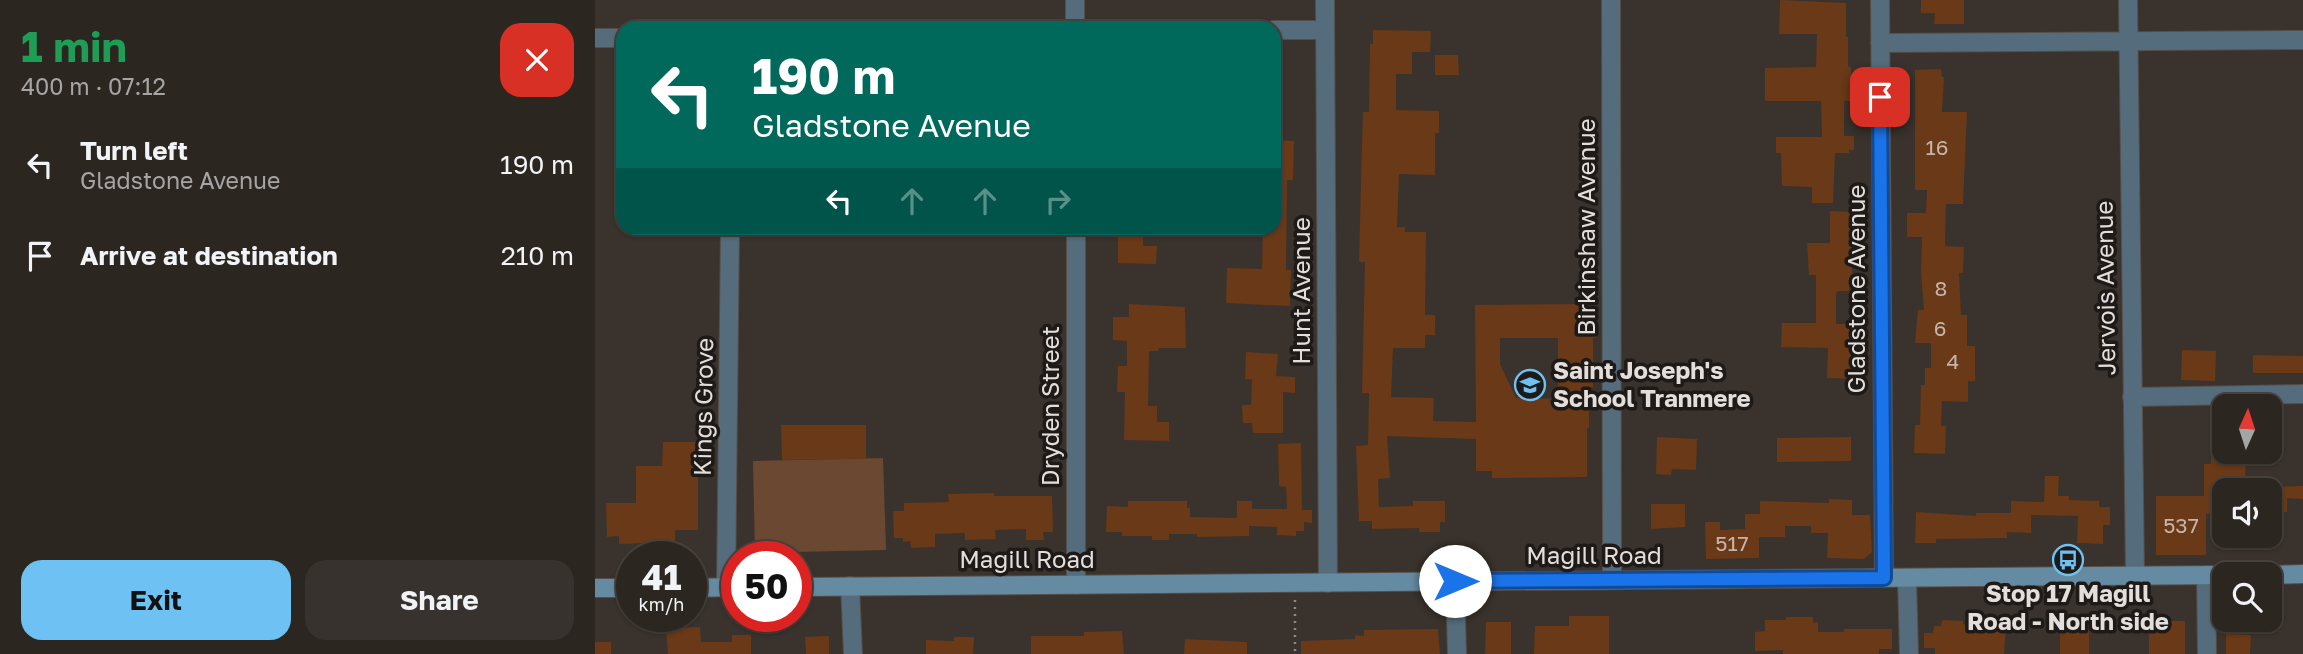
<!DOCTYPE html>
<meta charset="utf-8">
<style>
:root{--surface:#2c2621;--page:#38322e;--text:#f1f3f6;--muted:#a6a5a5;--line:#48433f;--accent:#6ec2f3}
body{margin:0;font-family:"Golos Text",sans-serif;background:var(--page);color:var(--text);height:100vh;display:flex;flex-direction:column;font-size:26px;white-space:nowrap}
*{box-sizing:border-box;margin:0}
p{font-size:23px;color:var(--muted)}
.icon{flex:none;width:38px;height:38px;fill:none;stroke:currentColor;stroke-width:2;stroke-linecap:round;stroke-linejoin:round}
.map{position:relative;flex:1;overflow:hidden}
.details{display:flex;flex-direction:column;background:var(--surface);width:595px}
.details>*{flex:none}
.hud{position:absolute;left:21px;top:21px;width:665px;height:214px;border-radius:21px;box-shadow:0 2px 5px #0004,0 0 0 2px var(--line);background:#00695c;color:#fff;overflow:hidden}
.needle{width:46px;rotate:3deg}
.fabs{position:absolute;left:1617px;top:394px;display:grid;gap:14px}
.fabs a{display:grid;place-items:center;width:70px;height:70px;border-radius:14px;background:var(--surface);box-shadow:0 2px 5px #0004,0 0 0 2px var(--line);font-size:35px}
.speed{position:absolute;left:21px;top:541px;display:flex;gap:14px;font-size:35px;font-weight:700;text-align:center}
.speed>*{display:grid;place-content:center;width:91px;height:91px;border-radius:50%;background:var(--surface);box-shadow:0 2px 5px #0004,0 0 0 2px var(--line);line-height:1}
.speed small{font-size:18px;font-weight:400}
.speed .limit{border:10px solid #d22;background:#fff;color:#111}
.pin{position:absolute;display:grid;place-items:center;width:60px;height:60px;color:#fff;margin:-30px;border-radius:14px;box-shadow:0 4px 10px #0006}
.me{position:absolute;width:77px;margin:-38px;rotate:90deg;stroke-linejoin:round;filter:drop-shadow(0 0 5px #0008)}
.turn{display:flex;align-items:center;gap:24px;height:147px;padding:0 21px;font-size:32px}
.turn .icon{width:91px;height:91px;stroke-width:2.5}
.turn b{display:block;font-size:49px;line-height:60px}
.lanes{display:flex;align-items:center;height:66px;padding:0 21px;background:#0003;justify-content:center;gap:35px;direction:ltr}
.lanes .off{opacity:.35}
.round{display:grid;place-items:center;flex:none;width:74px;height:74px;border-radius:21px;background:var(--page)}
.head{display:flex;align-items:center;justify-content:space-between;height:119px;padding:0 21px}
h1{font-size:42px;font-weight:700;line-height:52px;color:#1e9e55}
.cta{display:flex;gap:14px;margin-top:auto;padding:14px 21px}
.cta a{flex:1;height:80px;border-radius:21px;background:var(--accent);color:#111;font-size:28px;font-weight:700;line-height:80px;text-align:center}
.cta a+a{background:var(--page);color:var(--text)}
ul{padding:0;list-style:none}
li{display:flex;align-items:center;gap:21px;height:91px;padding:0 21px}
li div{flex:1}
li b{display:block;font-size:26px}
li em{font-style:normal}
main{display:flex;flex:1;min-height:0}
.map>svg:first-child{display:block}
.green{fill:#6b4832}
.building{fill:#693918;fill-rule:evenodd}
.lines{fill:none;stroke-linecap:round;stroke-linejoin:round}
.street-casing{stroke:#554e48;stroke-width:20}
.secondary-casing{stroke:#554e48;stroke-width:20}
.path{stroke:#8e8782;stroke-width:2.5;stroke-dasharray:2 5;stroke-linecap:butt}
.street{stroke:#546c7b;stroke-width:18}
.secondary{stroke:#658ba3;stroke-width:18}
.route-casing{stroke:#114b97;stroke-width:18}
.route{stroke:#1a73e8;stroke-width:12}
.labels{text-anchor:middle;stroke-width:7;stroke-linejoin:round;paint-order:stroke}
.number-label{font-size:21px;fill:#c5b5aa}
.street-label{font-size:24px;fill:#e4dedb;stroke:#1e1a18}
.poi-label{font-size:24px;font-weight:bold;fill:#e4dedb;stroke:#1e1a18;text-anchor:start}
</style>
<main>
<section class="details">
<div class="head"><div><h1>1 min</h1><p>400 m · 07:12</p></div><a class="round" style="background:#d93025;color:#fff"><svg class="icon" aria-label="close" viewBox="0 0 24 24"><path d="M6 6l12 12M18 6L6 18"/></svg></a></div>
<ul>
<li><svg class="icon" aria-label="left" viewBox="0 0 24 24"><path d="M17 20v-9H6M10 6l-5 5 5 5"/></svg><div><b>Turn left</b><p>Gladstone Avenue</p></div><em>190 m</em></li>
<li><svg class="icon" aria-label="arrive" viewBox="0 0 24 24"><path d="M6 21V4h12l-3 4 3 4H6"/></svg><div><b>Arrive at destination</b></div><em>210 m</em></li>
</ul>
<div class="cta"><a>Exit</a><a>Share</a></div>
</section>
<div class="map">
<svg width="1708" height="654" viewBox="0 0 1708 654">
<rect width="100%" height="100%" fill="#3a322c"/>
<path class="green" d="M288,458l3,92 -131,3 -2,-92z"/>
<path class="building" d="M1185,0l66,3v34h2v30h3v34h-7v35h10v14h-5v3h-14l-2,50h-21v-16l-30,-1 -1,-33h-5v-16h46l-1,-36h-56v-33l51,-1 1,-33h-38z
M1326,0h43v24h-30l1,-11h-14z
M778,30l58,1 -1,21h-18v22h-16v36l43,1v22h-4v42l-36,-1 -2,53h8v5h21l-1,83h10v20h-10v13h-32l-2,49 43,1 -1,23 43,1 -1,-117 122,-1v34h-4v49h-4v41h-2v49l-95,1v-7h-16v-32l-89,-3 3,42 -12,1 1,28 34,-1v-5h32v21h-5v10h-21v-4l-47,1v-8h-13l-3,-75 12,-1 1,-52h-7l3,-131h-6l3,-117 1,-33h6l1,-68h3zM905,338h58v61l-42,-1 -16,-34z
M840,55h23l1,20h-24z
M1346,69l1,8h2l-2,35h25l-4,92h-17l-1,42 19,1 -1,26h-4l2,42h6v31h8v35h-7v21l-26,-1 -1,25h5l-1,28 -31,-1 1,-28h5l1,-40h4v-17h6v-25h-16l3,-33h6l-3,-38 1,-35h-15v-24h19l1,-23h-12v-120z
M679,140l20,1 -1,39h-6l-1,90h5l-1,36 -64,-3 1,-35 35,1 1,-41h11z
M1235,211l22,1v14h5v13h-5v36h-2l-1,16h-11l-2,2v31h12l-1,5h8l-1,25h7l-1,25 -33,-1 1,-30 -47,-1 1,-24h34v-48h-7l-2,-32h23z
M523,230l25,1v15h14l-1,18 -38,-1z
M534,304l56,3 1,41h-27l-1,3h-9l-1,55h9v16h12v19l-45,-1 1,-48h-8l1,-26h9v-25l-14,-1v-23h16z
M1587,350l34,1 -1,30 -34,-1z
M651,352l32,2 -2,22 19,1v16l-12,-1v41h-30l-1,-10h-9l-1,-18h9l1,-26h-7z
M1658,355l50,1v17h-50z
M186,425h85v34l-84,1z
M1062,437l40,2 -1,31 -24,-1 -1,6 -15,-1z
M1256,437v24l-74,1v-24z
M68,442h35v88h-23v12l-56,2v-8l-12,1 -1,-34h30v-37h26z
M706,443l1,67h10v13l-8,-1v9h-8v5l-19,-1v-8l-28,-1v10l-52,1v-3h-28v6h-17v-4h-30v-4h-16l1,-26 21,1v-6h59v7h3v9l47,1v-17h15v8h35l-1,-22 -7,-1 -1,-42z
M1616,451l35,1 -1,38h-21v23l-18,1v41h-50v-59h48v-32h7z
M1450,476h14l-1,20h11v4l30,1v6h11v18h-7v19l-26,-1 1,-27 -47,-1v18l-24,-1v6l-71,1v4h-21l1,-31 60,4v-3h35v-12l33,1z
M1708,486v13l-16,-1v14h-17v-25z
M399,493v3h58l1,36h-10l1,8h-18v-11l-31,1 1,9 -31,1v-7l-30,1v13l-24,1 -1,-7 -7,1v-4h-9l-1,-27h11v-8l45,-1 -1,-8z
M1234,499l23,1v15h18l2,37 -8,7 -37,-1 1,-25h-17v-7h-26v11h-26v21l-53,1 -1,-37h15v8l25,-1v-15h15v-13l69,2z
M1056,504h34v23l-34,2z
M974,616h40v38h-75l1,-28h34z
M1191,617h27v6l5,-1v10h26v-3h48v20h-13v5h-96v-4l-28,1v-19l10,-1v-11h21z
M1347,620l21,1v3l43,2 -2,28h-69v-6h-11v-15h9l1,-7h7z
M1554,621h36v33h-36z
M891,622h25v32h-26z
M105,627l1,15h31v-7h19v19h-83l-2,-26z
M843,629l2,25h-139v-13l54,-2v-4l9,1v-6z
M1465,629l29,1v24h-29z
M527,631l2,23h-93v-18h53v-4z
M1631,634l25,1 -1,19h-24z
M234,636v18h-23l-1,-17z
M359,637h20l-1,17h-47v-14l28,1z
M590,639l62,3v12h-63z
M0,642h16v12h-16z"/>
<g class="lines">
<g class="street-casing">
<path id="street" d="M480,0v28
M730,0l3,583
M1016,0l1,580
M1285,0l4,578
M1533,0l7,576
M679,30h51
M0,38h28
M1285,43l423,-3
M481,228v357
M1537,397l171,-3
M1611,575l1,79
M1312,578l2,76
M860,581l2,73
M255,586l3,68
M131,587l4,-359"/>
</g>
<g class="secondary-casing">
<path id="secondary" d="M1675,575l33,-1
M201,587l1428,-12
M0,588h37
M96,588l46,-1"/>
</g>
<path class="path" d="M700,600v54"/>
<use href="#street" class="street"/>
<use href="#secondary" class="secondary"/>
</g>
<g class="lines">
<g class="route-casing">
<path id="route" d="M860,581l429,-3 -4,-481"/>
</g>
<use href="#route" class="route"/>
</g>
<defs>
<g id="school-ring" transform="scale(1.575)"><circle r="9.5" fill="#1e1a18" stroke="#6ec2f3" stroke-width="1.5"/><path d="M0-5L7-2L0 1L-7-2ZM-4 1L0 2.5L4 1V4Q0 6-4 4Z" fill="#6ec2f3"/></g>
<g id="bus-ring" transform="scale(1.575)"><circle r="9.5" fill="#1e1a18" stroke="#6ec2f3" stroke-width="1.5"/><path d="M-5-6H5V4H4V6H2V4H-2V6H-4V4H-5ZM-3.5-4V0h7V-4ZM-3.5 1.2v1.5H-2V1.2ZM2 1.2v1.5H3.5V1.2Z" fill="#6ec2f3"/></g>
</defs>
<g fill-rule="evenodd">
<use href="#school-ring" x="935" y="385"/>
<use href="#bus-ring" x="1473" y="560"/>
</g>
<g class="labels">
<g class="number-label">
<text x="1342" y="155">16</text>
<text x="1346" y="296">8</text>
<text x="1345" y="336">6</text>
<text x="1358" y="369">4</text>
<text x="1586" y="533">537</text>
<text x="1137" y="551">517</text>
</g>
<g class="street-label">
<text transform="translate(992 227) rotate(-90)" y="8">Birkinshaw Avenue</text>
<text transform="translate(1511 288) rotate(-91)" y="8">Jervois Avenue</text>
<text transform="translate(1262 289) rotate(-90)" y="8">Gladstone Avenue</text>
<text transform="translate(707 291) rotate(-90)" y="8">Hunt Avenue</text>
<text transform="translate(456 406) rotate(-90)" y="8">Dryden Street</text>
<text transform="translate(109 407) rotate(-89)" y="8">Kings Grove</text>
<text x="999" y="564">Magill Road</text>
<text x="432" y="568">Magill Road</text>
</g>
<g class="poi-label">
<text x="958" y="379">Saint Joseph's<tspan x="958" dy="28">School Tranmere</tspan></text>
<text x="1473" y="602" text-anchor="middle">Stop 17 Magill<tspan x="1473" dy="28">Road - North side</tspan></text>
</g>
</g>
</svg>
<div class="fabs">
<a><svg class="needle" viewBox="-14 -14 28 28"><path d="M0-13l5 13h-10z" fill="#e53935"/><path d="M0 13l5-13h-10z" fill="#a6a5a5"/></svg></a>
<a><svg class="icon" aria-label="sound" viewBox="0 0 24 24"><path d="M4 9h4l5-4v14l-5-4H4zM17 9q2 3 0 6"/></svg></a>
<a><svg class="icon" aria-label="search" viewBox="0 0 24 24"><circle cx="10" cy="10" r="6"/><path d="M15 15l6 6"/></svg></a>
</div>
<div class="speed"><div>41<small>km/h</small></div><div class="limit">50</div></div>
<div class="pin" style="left:1285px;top:97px;background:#d93025"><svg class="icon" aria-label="arrive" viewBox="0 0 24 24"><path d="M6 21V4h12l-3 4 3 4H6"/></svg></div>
<svg class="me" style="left:860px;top:581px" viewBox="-20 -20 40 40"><circle r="19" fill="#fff"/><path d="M0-13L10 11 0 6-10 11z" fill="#1a73e8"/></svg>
<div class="hud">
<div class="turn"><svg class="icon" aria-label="left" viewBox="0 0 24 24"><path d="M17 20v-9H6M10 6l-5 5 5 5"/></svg><div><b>190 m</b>Gladstone Avenue</div></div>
<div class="lanes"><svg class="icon" aria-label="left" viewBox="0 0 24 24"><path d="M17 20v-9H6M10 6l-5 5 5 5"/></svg><svg class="icon off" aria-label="ahead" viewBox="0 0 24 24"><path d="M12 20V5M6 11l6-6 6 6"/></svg><svg class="icon off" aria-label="ahead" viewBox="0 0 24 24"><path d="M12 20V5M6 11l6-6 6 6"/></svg><svg class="icon off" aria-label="right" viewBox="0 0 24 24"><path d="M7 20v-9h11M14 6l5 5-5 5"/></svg></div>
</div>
</div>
</main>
